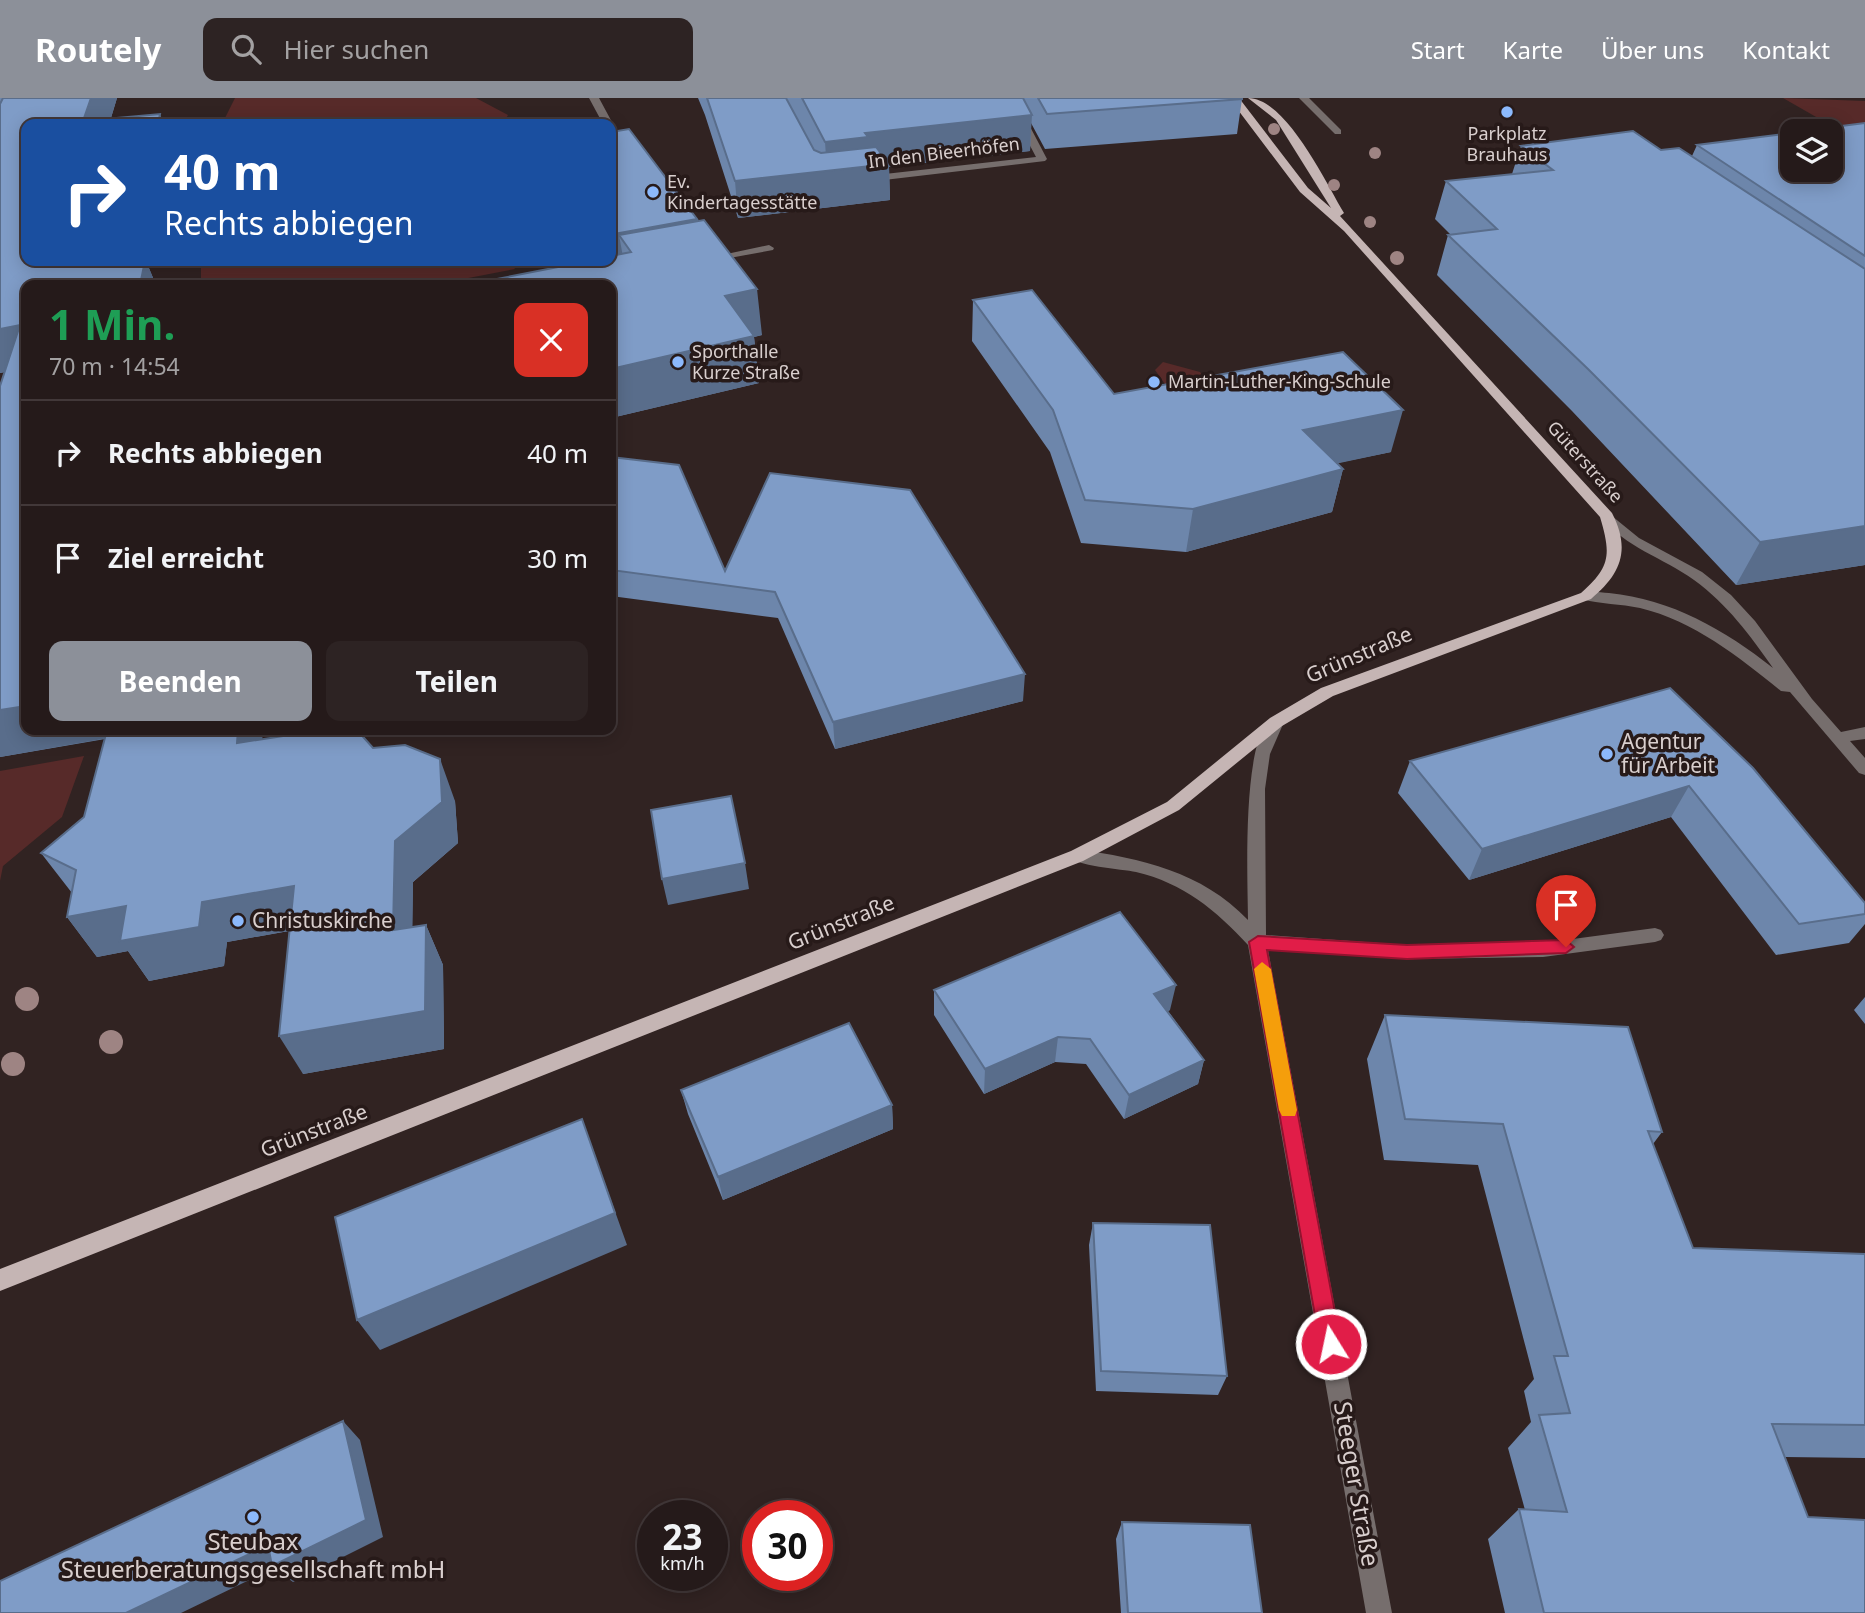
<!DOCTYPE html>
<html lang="de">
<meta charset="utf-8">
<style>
:root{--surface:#251a1a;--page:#2d2323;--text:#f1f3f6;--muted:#a3a1a2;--line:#423839;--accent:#8c9099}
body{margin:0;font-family:"Noto Sans",sans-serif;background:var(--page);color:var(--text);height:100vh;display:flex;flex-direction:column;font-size:26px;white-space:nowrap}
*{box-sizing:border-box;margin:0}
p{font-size:23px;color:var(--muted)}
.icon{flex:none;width:38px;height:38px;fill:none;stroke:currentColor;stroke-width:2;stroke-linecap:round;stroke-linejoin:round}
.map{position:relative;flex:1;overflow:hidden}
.details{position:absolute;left:21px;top:182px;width:595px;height:455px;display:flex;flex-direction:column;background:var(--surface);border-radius:14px;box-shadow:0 4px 18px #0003,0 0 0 2px var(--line)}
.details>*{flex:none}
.banner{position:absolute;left:21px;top:21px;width:595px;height:147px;border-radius:14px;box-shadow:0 4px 18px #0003,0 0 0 2px var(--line);background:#1a4fa0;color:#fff;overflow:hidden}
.buttons{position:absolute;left:1780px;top:21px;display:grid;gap:14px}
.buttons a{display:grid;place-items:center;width:63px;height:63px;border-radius:14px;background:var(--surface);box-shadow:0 4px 18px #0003,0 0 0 2px var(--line);font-size:35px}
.speed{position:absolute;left:637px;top:1402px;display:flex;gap:14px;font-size:35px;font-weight:700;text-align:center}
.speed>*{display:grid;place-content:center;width:91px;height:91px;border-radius:50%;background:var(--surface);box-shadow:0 4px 18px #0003,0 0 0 2px var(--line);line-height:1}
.speed small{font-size:18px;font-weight:400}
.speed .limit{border:10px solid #d22;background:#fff;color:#111}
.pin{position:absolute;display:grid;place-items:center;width:60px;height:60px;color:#fff;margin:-72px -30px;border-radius:50% 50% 50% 0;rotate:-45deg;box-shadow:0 0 7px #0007}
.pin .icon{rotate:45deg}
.me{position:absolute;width:77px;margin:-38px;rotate:350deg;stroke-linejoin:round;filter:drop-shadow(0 0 5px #0008)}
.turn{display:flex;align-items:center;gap:24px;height:147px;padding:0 28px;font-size:32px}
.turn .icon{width:91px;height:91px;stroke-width:2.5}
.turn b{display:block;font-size:49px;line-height:60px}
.round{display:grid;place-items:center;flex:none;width:74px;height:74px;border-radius:14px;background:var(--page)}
.head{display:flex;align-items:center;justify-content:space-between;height:119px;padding:0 28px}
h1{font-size:42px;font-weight:700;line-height:52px;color:#1e9e55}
.primary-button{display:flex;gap:14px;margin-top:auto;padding:14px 28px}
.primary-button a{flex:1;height:80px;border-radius:14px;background:var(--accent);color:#fff;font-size:28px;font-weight:700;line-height:80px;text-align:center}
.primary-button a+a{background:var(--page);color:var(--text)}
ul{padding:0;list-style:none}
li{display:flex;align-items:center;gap:21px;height:105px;padding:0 28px;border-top:2px solid var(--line)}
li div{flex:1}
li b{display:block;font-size:26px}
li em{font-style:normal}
header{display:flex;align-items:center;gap:42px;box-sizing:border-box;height:98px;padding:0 35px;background:var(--accent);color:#fff}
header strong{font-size:33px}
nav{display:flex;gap:38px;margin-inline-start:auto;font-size:24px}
.search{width:490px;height:63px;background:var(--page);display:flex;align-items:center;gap:18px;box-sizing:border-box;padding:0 24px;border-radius:14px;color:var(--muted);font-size:26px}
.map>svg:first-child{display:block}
.green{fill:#572a29}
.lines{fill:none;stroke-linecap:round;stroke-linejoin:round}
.minor{fill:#766e6d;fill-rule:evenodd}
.major{fill:#c5b5b4;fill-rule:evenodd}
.tree{fill:#9e8483}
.wall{fill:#6d86ab}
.shaded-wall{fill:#596d8b}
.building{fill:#7f9cc7;stroke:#596d8b;stroke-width:2}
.route{fill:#e11d48;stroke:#92132f;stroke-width:2}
.slow{fill:#f59e0b}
.poi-dot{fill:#8cb9fc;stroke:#271a19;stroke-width:2.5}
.labels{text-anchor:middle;stroke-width:7;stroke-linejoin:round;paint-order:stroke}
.far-poi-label{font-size:18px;fill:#d9cfce;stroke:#271a19;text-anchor:start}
.far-street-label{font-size:18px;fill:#d9cfce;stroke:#271a19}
.street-label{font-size:21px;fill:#d9cfce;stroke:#271a19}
.poi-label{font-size:21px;fill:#d9cfce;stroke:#271a19;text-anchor:start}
.near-street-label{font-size:24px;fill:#d9cfce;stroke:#271a19}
.near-poi-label{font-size:24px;fill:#d9cfce;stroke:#271a19}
</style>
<header>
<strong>Routely</strong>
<div class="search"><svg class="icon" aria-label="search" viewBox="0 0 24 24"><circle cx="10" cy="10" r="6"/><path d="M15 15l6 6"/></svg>Hier suchen</div>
<nav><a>Start</a><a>Karte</a><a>Über uns</a><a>Kontakt</a></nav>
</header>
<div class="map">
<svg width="1865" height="1515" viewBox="0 0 1865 1515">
<rect width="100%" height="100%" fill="#312322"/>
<path class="green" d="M235,0h241l32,17 -5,9h-281z
M1783,0l82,3v44z
M201,163h309l5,8 -83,16h-231z
M1163,264l37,10 8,11 -41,4 -12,-17z
M84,658l-22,61 -59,49 -3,15v-110z"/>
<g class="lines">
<path class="minor" d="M589,0h10l14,26 -2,2 -8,-2z
M1005,0h10l32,61 -2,2 -178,21 -5,-3 5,-3 169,-19z
M1299,0h10l32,32v4h-6z
M769,147l5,3 -1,2 -65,12 -5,-3z
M1607,414l32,26 63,34 29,23 24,26 57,78 29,33 24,-5v12l-15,2 15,17v17l-6,-2 -69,-81 -9,-1c-42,-34 -87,-70 -141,-83 -19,-4 -40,-4 -59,-9l-2,-3c7,-7 20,-3 30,-3 62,6 116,37 164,75 -23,-33 -46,-64 -79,-88 -32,-23 -68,-32 -94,-64z
M1276,618l8,6 -14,32 -5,35 1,146 141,10 136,-2 112,-15 6,2 3,5 -3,5 -6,2 -112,15 -136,2 -139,-9 124,663h-26l-118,-668c-32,-35 -65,-62 -112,-73 -14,-3 -62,-6 -68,-16l9,-7c65,10 124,22 171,71 0,-34 -8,-193 28,-204z"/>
<path class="major" d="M1229,0h10l69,90 23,20 -55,-88 -28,-22c38,0 78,85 96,115l-4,3 272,297c19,37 9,61 -21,86l-258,97 -51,30 -103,84 -96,51 -1083,430v-22l1071,-418 96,-49 103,-84 51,-30 260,-95c30,-26 30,-39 19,-76l-256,-286 -44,-39z"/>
</g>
<g class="tree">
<circle cx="1274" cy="31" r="6"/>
<circle cx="1375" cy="55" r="6"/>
<circle cx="1334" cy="87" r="6"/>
<circle cx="1370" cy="124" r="6"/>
<circle cx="1397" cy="160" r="7"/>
<circle cx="27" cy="901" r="12"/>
<circle cx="111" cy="944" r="12"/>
<circle cx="13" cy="966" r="12"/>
</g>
<path class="wall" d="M0,0h117l-6,20 -85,143h120l10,24h-130v445l236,9 111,9 82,53 3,42 -45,39 -1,45 14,-2 17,40 1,84 -141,25 -14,-143 -62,11 -3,24 -75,15 -21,-30 -31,6 -30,-40 5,-24 -31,-40 43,-36 21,-78 -105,18v-371l5,-14 -5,1z
M698,0h544v1l-5,35 -192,15 -14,-26 -1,28 -141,16 1,33 -152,18 -33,-103z
M1865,25v442l-129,20 -164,-174 -135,-136 11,-40h3l-16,-16 11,-38 66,-7 9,-28 140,4 31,6 5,-11z
M611,34l86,87 65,116 -8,2 5,46 -148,35v-133l1,-29 -1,-2z
M973,202l141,94 277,58 -54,11 6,6 -11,43 -146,40 -105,-9 -31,-91 -78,-111z
M611,359l114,114 45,-98 253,228 -188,48 -57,-131 -167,-22z
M1670,590l195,215v21l-16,19 -73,12 -105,-138 -202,63 -71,-87 12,-32z
M934,892l236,20 -2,1 36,49 -6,24 -74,35 -38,-55 -31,-2 -71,32 -50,-79z
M1865,899v27l-11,-14z
M1385,917l277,117 -9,12 40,104 172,6v204l-80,-1 23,60 57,96h-360l-17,-74 31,-30 6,1 -17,-62 23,-26 -7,-31 10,-12 -56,-214 -94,-5 -17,-101z
M681,992l211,15 1,24 -170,71 -35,-86z
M1093,1125l134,153 -9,19 -122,-4 -7,-146z
M1122,1424l140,91h-141l-5,-74z"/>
<path class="shaded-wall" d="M91,0h26l-8,26 -26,-3z
M160,16l4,10h-6z
M1032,17l-2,36 -141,16 1,33 -152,18 -3,-37 92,-10 -2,-29 40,-9z
M697,121l5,35 -83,-19 6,33 -5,1 -6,-35z
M116,163h26l-27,3z
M146,163l10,24h-16z
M757,191l5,46 -8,2 5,46 -148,35v-49l114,-73z
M20,227l6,42 -26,6v-44z
M1403,312l-12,42 -98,21 10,-43z
M1343,371l-11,43 -146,40 7,-43z
M1865,428v39l-129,20 24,-43z
M1025,576l-2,27 -188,48 -2,-27z
M26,608v24h115l1,2 -142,25v-47z
M238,632h25l-4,54 -22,-41z
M440,661l15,42 3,42 -45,39 -1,88 -19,-40 2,-89z
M1689,688l-18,31 -202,63 13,-31z
M745,765l4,26 -81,16 -6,-26z
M294,788l22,40 -89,16 -3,24 -75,15 -21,-30 -31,6 -30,-40 59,-11 76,-4z
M426,827l17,40 1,84 -141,25 -24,-38z
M1176,887l-6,25 -21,9 5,-25z
M1058,939l-3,25 -71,32 1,-25z
M1204,962l-6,24 -74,35 5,-24z
M892,1007l1,24 -170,71 -5,-23z
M582,1021l45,126 -247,105 -23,-30z
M343,1323l17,19 23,97 -90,45 -19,-14 -93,45h-55z"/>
<path class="building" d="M3,0h88l-8,23 77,-7 -2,10h-132v137h90l-1,3 30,-3 -5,24h-114v421l-26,4v-324l20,-61 -20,4v-225z
M707,0h79l28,52 7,3 55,-6 13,17 -154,17z
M802,0h221l9,17 -167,18 3,4 -43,5z
M1038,0h204v1l-195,15z
M1865,25v133l-168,-111 95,-12v37h38v-39h-28z
M629,31l68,90 -83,15 -3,-5v-97z
M1633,33l28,19 18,-2 186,121v257l-105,16 -172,-173 -140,-134 49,-6 -51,-48 107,-11 -32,-24z
M704,122l53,69 -32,7 29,40 -143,33v-84h-145l123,-24h22v-5l20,-4 -12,-17z
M1032,192l82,104 229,-42 60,58 -100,20 40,39 -150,40 -108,-9 -32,-90 -80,-110z
M611,359l68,8 46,106 45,-98 140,17 115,184 -192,48 -58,-130 -164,-22z
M1670,590l83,80 112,135v11l-66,10 -110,-138 -207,63 -72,-88z
M107,632h131l-1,13 85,-13h35l16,18 32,-3 35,14 2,43 -47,39 -2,89 33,-5 -1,86 -146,25 15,-150 -92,16 -3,25 -79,14 6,-35 -59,11 9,-47 -35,-17 43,-36z
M731,698l14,67 -83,16 -11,-69z
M1120,814l56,73 -22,9 50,66 -75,35 -39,-56 -32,-2 -73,32 -51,-79z
M1385,917l243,12 34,105 -14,-1 45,117 172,6v171l-93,-1 36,93 57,3v93h-321l-25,-104 48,3 -28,-97 31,-2 -16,-57h14l-65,-232 -98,-5z
M849,925l43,82 -174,72 -37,-87z
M582,1021l33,94 -258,107 -22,-103z
M1093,1125l117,2 17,151 -126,-5z
M343,1323l23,99 -94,46 -4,-21 -142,68h-126v-32z
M1122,1424l128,3 12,88h-134z"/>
<path class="route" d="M1258,838l149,9 159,-5 8,7 -8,6 -159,6 -140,-9 74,394 -3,7 -7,3 -8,-3 -3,-7 -71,-402z"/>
<path class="slow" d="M1262,864l9,7 26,141 -2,6h-13l-3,-6 -25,-141z"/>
<g class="poi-dot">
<circle cx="1507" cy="14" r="7"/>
<circle cx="653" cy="94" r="7"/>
<circle cx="678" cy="264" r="7"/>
<circle cx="1154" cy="284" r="7"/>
<circle cx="1607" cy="656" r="7"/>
<circle cx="238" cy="823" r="7"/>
<circle cx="253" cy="1419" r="7"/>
</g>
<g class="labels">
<g class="far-poi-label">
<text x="1507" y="42" text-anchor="middle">Parkplatz<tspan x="1507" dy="21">Brauhaus</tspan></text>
<text x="667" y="90">Ev.<tspan x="667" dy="21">Kindertagesstätte</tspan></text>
<text x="692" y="260">Sporthalle<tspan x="692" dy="21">Kurze Straße</tspan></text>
<text x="1168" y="290">Martin-Luther-King-Schule</text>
</g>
<g class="far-street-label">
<text transform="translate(944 55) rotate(-7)" y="6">In den Bieerhöfen</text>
<text transform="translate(1585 364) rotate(48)" y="6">Güterstraße</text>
</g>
<g class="street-label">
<text transform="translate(1359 557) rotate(-23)" y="7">Grünstraße</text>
<text transform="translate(841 825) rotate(-22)" y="7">Grünstraße</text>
<text transform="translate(314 1033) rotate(-21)" y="7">Grünstraße</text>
</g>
<g class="poi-label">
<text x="1621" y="651">Agentur<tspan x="1621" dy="24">für Arbeit</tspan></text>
<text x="252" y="830">Christuskirche</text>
</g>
<g class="near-street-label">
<text transform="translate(1356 1386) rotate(80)" y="8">Steeger Straße</text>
</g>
<g class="near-poi-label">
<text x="253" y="1452">Steubax<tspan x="253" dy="28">Steuerberatungsgesellschaft mbH</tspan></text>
</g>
</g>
</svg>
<div class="buttons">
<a><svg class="icon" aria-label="layers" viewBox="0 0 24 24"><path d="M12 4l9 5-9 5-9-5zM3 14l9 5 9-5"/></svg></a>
</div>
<div class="speed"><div>23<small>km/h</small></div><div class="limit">30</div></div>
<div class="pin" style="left:1566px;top:849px;background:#d93025"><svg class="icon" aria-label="arrive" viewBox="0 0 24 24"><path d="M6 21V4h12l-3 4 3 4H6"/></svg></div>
<svg class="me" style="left:1331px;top:1246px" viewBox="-20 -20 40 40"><circle r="17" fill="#e11d48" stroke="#fff" stroke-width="3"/><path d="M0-11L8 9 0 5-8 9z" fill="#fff"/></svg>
<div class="banner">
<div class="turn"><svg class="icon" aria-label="right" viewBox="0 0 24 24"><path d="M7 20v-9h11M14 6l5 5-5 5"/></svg><div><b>40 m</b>Rechts abbiegen</div></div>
</div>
<section class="details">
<div class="head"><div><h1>1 Min.</h1><p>70 m · 14:54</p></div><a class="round" style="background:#d93025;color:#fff"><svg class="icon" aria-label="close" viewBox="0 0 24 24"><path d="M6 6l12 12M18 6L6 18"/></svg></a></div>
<ul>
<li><svg class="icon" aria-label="right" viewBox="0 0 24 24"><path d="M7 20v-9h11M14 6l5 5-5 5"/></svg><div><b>Rechts abbiegen</b></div><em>40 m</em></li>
<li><svg class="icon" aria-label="arrive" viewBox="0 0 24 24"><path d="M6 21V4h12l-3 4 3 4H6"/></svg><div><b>Ziel erreicht</b></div><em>30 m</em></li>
</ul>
<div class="primary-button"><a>Beenden</a><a>Teilen</a></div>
</section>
</div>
